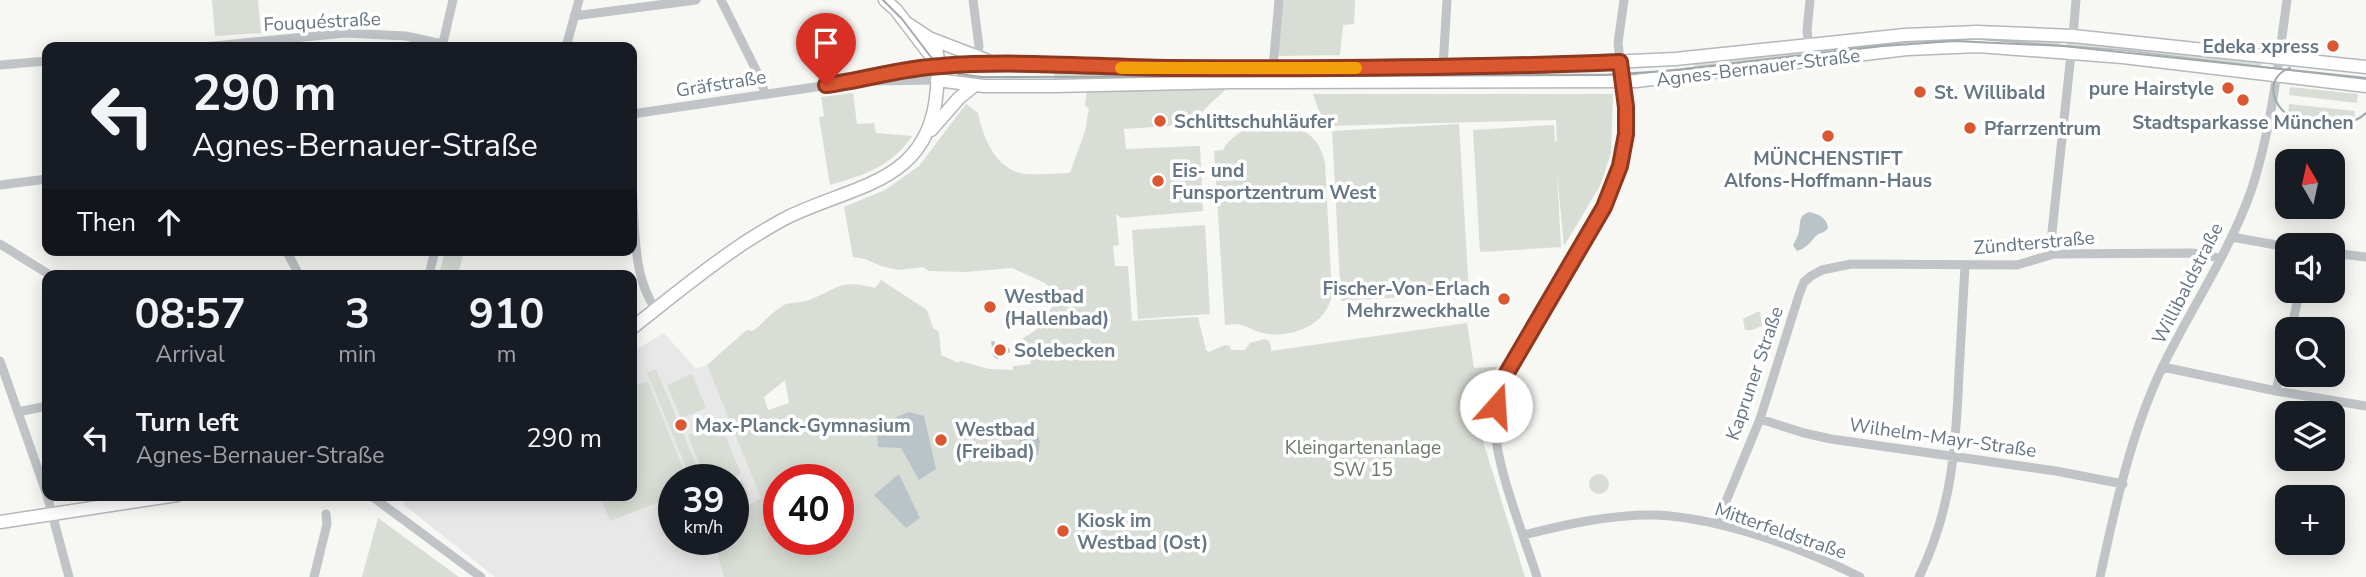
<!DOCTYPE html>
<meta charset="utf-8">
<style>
:root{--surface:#171b24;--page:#242831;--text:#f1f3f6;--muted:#9ea1a6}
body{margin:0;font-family:"Nunito Sans",sans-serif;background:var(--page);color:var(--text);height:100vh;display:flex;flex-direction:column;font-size:26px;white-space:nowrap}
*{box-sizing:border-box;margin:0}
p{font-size:23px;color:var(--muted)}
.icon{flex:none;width:38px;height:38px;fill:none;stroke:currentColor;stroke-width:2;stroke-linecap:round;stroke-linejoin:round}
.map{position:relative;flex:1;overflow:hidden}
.details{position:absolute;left:42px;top:270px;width:595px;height:231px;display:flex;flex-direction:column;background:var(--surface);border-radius:14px;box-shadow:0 4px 18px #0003}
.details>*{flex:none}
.banner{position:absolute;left:42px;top:42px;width:595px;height:214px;border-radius:14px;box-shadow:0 4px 18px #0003;background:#171b24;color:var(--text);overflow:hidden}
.needle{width:46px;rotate:351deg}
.tools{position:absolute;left:2275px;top:149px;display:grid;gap:14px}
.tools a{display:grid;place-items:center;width:70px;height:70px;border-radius:14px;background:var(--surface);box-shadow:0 4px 18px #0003;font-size:35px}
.speed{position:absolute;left:658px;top:464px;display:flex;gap:14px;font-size:35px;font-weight:700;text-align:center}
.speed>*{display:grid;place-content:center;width:91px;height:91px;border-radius:50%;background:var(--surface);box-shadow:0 4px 18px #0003;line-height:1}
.speed small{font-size:18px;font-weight:400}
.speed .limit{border:10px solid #d22;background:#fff;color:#111}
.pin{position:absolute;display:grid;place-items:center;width:60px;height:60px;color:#fff;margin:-72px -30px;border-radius:50% 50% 50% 0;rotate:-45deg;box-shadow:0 0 7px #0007}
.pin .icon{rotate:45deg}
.me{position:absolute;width:77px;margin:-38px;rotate:19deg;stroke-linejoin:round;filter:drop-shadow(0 0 5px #0008)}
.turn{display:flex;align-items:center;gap:24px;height:147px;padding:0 35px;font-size:32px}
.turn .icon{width:91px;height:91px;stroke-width:2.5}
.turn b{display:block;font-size:49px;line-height:60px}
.then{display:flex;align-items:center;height:66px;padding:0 35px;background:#0003;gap:14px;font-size:26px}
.eta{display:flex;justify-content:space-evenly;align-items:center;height:119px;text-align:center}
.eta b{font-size:42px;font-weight:700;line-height:49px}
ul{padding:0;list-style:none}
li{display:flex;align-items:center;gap:21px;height:98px;padding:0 35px}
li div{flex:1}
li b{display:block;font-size:26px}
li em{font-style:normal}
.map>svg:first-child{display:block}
.built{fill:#e7e8e7}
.green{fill:#d8ddd5;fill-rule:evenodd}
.water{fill:#b9c3c8}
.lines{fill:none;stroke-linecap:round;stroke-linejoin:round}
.major-casing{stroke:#b3b8bb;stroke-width:15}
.minor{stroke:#c0c4c7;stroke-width:9}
.major{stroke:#fff;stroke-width:12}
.tram{stroke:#a1a8ac;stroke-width:2}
.route-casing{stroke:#8e391f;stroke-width:18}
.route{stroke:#db5730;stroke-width:12}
.slow{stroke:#f59e0b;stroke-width:12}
.poi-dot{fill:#db5730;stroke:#fff;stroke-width:2.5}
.labels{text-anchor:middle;stroke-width:7;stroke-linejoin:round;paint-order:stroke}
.street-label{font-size:19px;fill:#677783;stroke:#fff}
.poi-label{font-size:19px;font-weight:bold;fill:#677783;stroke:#fff;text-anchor:start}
.park-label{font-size:19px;fill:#6a7b66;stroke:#fff}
</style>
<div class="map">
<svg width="2366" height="577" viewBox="0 0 2366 577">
<rect width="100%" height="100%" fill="#f7f7f4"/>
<path class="built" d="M664,333l32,36 11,-4 55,134 -29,15v-34h-59v59h39l11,38h-229l-92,-73 3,-9h226v-143z"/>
<path class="green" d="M212,0h46l3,33 -46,3z
M1283,0h72l-1,24 -11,1 -3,30 -60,1 -3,-2z
M1919,37l142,1 -2,12 -99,-6 -264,29 -2,-10 -56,4v-2z
M2067,38l194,22v10l-196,-19z
M1548,67v11l-494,5v-15z
M1231,83c-13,17 -28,22 -35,41l-72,5 2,20 74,-3 3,65 -82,7 -5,-4 3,31 -6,1 2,20h13l4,55 66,-4 8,33 3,2 16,-7 5,1 1,4h14l5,-7 15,-4 5,3 1,9 196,-28 7,45 23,-1 -10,16 -6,18 1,37 43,139h-801l-11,-38h20v-25l28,-16 -54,-133 35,-31 5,-4 6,1c10,-8 20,-20 31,-26 6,-3 15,-2 22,-4 32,-11 31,-23 69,-13l6,-8 46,30 6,18 6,4 2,23 18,8 1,-2 29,8 24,1v-4l18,-2 -8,-26c17,-9 24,-17 30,-35l8,-5 -16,-15 -33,-15 -47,4 -36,-1 -6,-4 -25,3 -17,-4 -16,-7 -12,-2 -9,-50 41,-17 34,-24 47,-62 12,9c5,24 16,53 42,60 13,3 36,0 50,0l15,-42 4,-23 -4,-2 2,-18zM785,380l4,23 -21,7 -4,-13zM779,480h59v59h-59z
M2290,87l68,7 -1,9 -68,-8z
M853,93l4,31 17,-1 2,10 36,3c-19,30 -50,40 -82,49l-11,-68 5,-1 -3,-19z
M1313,94h300l-2,59 -11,33 -36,60 -7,-72 4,73 -81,5 -7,-122 81,-5 1,17 2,-1 -1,-21 -232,6z
M2289,104l66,7 -1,8c-19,5 -48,3 -66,-5z
M1268,124c29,-1 51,9 57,39l7,132c-6,31 -41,44 -70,38 -8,-2 -14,-7 -21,-8 -5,-2 -12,0 -16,0l-11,-174 9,-1c9,-17 27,-23 45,-26z
M1459,124l10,169 -128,8 -9,-170z
M1205,225l5,89 -72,5 -6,-89z
M445,250h19l-6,25h-19z
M1757,312h3l2,14 -10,4h-7l-2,-11z
M656,369l46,110h-11l-44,-106z
M692,374l14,34 -25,10 -14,-33z
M648,381l39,98 -13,1v16l-64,25 -10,-26h32v-108z
M720,422l21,52 -13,5h-23l-17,-44z
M1589 484a10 10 0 1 1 20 0a10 10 0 1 1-20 0Z
M742,480l7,16 -16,7v-20z
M378,518l81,59h-97z"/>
<path class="water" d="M1809,212c10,2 18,6 19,16 -4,6 -9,4 -13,9 -6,7 -9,11 -18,14l-4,-6c2,-4 4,-7 5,-10 4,-10 -2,-18 11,-23z
M991,341h3l5,7h10l1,4 -13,7 -4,-3z
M909,412l15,4 12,53 -17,11 -18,-32 -23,-1 -1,-22z
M1033,423l7,18 -2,14 -17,-1 -3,-26z
M899,474l21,44 -14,10 -32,-33z"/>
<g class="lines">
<g class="major-casing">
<path id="major" d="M885,0l11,10 42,55
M905,22l24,16 57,22
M924,67l69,-4 112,5h84l254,-1 124,-3 108,-5 230,-24 72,-3 96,4 293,31
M937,80l47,6h70l178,-4 404,-1 271,-32 71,-3 145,11 243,29
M931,130l28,-32 16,-13
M632,328c37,-29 75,-61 115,-87 13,-8 27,-17 41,-24 68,-33 143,-34 149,-129 1,-18 5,-35 -8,-50
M0,522l177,-27"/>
</g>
<path class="minor" d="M721,0l40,80 4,14
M973,0l6,46 -2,11
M574,16l122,-16
M2073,36l3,-36
M1809,45l-2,-14 3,-31
M204,47l141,-14 61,3 36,8
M442,47l11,-47
M566,47l13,-47
M0,65l47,-4
M1443,67l4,-67
M1273,68l6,-68
M872,81l65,-1
M632,114l224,-33 68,-14
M632,184c3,38 0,94 24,125
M0,185l47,-6
M2232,237l55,10
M0,244l50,31
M286,250l13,25
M2333,253l33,4
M2054,254l-2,-22 19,-178
M429,275l6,-25
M2291,329l9,-39
M0,361l47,134
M2163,367l113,24 90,15
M2276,391l11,-48
M18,412l29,-6
M1760,419l44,14 27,6 225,32 67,13
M47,495l22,82
M370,495l111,82
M1717,523l43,-104 39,-124 5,-13 7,-6 11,-6 29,-6 166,1 37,-11 135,-1 17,1 14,5
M1524,535c43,-11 88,-21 132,-20 66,3 146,33 204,62
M314,577l13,-53 -1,-10
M1537,577c-14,-45 -48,-125 -42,-170 2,-13 7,-24 13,-36l96,-164 16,-41 6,-32v-26l-8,-65 6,-43
M1919,577c33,-68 37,-130 40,-204 2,-36 4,-71 6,-107
M2100,577c15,-70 31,-144 62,-209 29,-60 68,-116 90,-180 20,-61 26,-125 35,-188"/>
<use href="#major" class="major"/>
<path class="tram" d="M883,0l19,19 35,46 22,9 22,3 625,-2 73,-5 204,-24 71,-5 109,5 303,32
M2290,68c-28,10 -17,42 5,51 23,2 53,12 71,-6"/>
</g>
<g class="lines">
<g class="route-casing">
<path id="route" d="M826,85c38,-5 76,-17 115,-19 75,-6 152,1 228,2 150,1 300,0 451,-6l6,45v27l-6,32 -16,41 -96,164 -8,16 -4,19"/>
</g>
<use href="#route" class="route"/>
<path class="slow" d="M1121,68h235"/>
</g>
<g class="poi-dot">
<circle cx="2333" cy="46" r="7"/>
<circle cx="2228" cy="88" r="7"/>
<circle cx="1920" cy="92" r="7"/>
<circle cx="2243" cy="100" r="7"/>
<circle cx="1160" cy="121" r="7"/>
<circle cx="1970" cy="128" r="7"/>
<circle cx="1828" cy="136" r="7"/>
<circle cx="1158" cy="181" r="7"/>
<circle cx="1504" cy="299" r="7"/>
<circle cx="990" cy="307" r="7"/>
<circle cx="1000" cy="350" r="7"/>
<circle cx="681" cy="425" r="7"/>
<circle cx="941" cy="440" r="7"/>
<circle cx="1063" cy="531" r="7"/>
</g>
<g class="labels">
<g class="street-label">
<text transform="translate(322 21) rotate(-3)" y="7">Fouquéstraße</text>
<text transform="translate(1758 67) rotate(-7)" y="7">Agnes-Bernauer-Straße</text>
<text transform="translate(721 83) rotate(-9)" y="7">Gräfstraße</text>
<text transform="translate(2034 242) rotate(-5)" y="7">Zündterstraße</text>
<text transform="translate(2187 283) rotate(-63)" y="7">Willibaldstraße</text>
<text transform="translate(1754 373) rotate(-71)" y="7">Kapruner Straße</text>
<text transform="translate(1943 437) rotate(8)" y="7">Wilhelm-Mayr-Straße</text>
<text transform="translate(1781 530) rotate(19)" y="7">Mitterfeldstraße</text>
</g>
<g class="poi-label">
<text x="2319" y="53" text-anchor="end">Edeka xpress</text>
<text x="2214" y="95" text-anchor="end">pure Hairstyle</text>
<text x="1934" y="99">St. Willibald</text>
<text x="1174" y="128">Schlittschuhläufer</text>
<text x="2243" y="129" text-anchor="middle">Stadtsparkasse München</text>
<text x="1984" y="135">Pfarrzentrum</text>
<text x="1828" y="165" text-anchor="middle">MÜNCHENSTIFT<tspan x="1828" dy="22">Alfons-Hoffmann-Haus</tspan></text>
<text x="1172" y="177">Eis- und<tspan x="1172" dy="22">Funsportzentrum West</tspan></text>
<text x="1490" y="295" text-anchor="end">Fischer-Von-Erlach<tspan x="1490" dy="22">Mehrzweckhalle</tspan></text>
<text x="1004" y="303">Westbad<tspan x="1004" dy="22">(Hallenbad)</tspan></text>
<text x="1014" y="357">Solebecken</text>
<text x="695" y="432">Max-Planck-Gymnasium</text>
<text x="955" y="436">Westbad<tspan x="955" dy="22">(Freibad)</tspan></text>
<text x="1077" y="527">Kiosk im<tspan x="1077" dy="22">Westbad (Ost)</tspan></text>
</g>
<g class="park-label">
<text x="1363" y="454">Kleingartenanlage<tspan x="1363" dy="22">SW 15</tspan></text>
</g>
</g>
</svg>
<div class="tools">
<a><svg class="needle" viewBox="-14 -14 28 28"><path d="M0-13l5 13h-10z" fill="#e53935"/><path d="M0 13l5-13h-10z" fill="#9ea1a6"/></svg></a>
<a><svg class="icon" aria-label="sound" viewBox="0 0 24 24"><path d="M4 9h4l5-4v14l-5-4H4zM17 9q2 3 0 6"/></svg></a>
<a><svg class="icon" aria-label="search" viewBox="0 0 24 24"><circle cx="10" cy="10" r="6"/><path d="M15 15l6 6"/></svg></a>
<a><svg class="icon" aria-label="layers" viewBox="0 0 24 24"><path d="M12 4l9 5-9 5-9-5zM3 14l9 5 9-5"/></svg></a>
<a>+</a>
</div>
<div class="speed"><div>39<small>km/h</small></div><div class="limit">40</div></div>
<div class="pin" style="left:826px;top:85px;background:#d93025"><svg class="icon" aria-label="arrive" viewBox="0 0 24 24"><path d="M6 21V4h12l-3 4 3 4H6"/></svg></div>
<svg class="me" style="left:1496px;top:406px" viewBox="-20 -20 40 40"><circle r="19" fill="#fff"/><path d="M0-13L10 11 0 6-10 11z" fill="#db5730"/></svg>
<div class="banner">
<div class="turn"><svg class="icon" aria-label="left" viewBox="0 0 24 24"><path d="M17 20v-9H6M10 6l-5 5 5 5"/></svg><div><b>290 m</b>Agnes-Bernauer-Straße</div></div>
<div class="then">Then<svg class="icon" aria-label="ahead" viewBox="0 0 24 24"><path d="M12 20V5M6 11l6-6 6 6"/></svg></div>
</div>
<section class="details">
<div class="eta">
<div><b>08:57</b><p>Arrival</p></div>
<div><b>3</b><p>min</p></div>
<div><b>910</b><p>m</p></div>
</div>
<ul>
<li><svg class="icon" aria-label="left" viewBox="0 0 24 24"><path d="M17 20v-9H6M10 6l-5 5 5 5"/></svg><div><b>Turn left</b><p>Agnes-Bernauer-Straße</p></div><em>290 m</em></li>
</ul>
</section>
</div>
